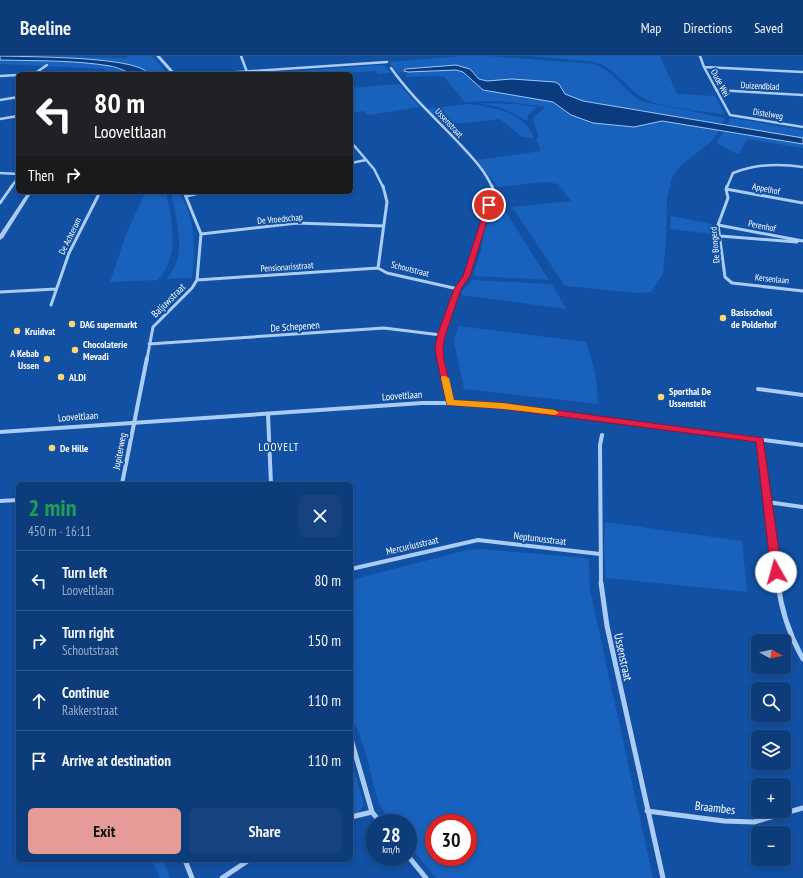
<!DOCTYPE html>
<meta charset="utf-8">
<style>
:root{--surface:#0d3c7a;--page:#16437f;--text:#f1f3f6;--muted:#9aadc7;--line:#2d568b;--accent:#e69b98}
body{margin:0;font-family:"PT Sans Narrow",sans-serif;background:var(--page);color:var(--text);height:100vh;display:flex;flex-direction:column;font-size:15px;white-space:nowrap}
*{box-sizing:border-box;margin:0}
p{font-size:13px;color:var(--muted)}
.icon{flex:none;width:22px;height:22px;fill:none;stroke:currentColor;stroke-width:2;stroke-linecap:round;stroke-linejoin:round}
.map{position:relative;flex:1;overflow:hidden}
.panel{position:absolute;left:16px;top:426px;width:337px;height:380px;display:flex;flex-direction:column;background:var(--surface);border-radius:6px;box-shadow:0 2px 6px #0003,0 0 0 1px var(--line)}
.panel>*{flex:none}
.top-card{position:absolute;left:16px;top:16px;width:337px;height:122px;border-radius:6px;box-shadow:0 2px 6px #0003,0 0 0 1px var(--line);background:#202124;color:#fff;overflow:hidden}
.needle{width:26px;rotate:98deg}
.tools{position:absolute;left:751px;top:578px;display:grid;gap:8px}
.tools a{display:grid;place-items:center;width:40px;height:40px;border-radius:6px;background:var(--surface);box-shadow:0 2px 6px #0003,0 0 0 1px var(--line);font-size:20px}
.speed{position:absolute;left:365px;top:758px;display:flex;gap:8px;font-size:20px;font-weight:700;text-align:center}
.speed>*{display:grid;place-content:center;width:52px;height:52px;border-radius:50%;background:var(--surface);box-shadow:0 2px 6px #0003,0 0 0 1px var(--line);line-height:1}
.speed small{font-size:10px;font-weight:400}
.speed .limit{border:6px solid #d22;background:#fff;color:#111}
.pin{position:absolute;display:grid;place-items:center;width:34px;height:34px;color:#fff;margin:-17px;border:2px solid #fff;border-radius:50%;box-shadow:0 1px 4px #0007}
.me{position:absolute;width:44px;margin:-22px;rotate:353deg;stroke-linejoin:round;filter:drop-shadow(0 0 3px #0008)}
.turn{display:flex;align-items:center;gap:14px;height:84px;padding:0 12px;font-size:18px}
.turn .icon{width:52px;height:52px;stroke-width:2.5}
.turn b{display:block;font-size:28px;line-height:34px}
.then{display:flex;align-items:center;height:38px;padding:0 12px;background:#0003;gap:8px;font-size:15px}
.round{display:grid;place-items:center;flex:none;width:42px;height:42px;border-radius:6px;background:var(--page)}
.headline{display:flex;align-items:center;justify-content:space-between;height:68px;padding:0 12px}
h1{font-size:24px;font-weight:700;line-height:30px;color:#1e9e55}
.primary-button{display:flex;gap:8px;margin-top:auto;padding:8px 12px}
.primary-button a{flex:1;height:46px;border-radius:6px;background:var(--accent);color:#111;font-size:16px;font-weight:700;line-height:46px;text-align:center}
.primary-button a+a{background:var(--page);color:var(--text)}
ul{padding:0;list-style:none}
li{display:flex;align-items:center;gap:12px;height:60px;padding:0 12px;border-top:1px solid var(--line)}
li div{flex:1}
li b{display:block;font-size:15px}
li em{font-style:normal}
header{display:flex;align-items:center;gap:24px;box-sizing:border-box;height:56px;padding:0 20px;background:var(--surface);border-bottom:1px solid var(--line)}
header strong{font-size:19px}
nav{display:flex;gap:22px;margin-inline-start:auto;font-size:14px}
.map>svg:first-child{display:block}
.green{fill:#1862bd;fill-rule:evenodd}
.water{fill:#0a3b7f;stroke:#9dc7f9}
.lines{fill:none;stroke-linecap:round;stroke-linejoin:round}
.minor-far3{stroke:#abccf6;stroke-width:2.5}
.minor-far2{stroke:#abccf6;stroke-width:3}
.minor-far1{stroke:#abccf6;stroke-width:4}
.minor{stroke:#abccf6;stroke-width:5}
.tertiary{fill:#abccf6;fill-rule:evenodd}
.route{fill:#e11d48;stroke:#92132f}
.slow{fill:#f59e0b}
.poi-dot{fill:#ffd66f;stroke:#1150a3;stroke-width:1.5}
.labels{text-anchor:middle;stroke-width:4;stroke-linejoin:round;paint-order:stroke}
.far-street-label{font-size:9px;fill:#fff;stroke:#1150a3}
.street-label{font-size:10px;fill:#fff;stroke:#1150a3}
.poi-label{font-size:10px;font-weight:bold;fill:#fff;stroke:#1150a3;text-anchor:start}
.neighbourhood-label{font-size:11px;letter-spacing:1px;fill:#fff;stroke:#1150a3}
.near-street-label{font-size:12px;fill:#fff;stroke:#1150a3}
</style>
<header>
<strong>Beeline</strong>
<nav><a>Map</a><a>Directions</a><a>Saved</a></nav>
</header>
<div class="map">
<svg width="803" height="822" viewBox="0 0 803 822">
<rect width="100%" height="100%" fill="#1150a3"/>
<path class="green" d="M59,0l67,2 2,-2h24l14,16 -19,2 -1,-3c-27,-13 -59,-12 -88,-14z
M462,0h26l106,8c21,7 30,29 50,38l81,16 -3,6 -139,-23 -18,-7 -6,-10 -4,-2 -43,-3 -25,2 -8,-2 -18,-13 -55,3 -1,3 -7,1 -9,-11z
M529,0h131l17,38 38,2 9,18c-22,-3 -65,-6 -83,-17 -17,-12 -25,-28 -46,-35z
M0,4c33,1 103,-3 130,14h-27l3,-3 -2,-2 -104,-5z
M380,9h4l7,8 -14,1v-3h-4l-41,3h-75z
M445,13l11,1 7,2 20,18 70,12 36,20 45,5 28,-6 57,9 -8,12 -30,23 -9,13 -5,20 -1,43 -3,33 -12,18 -13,1 -73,-7 -53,-79 59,-6 -13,-17 -13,-2 -47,5 -21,-27 64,-9 -5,-13 3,-1 -6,-16 2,-5 11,-9 -46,-6 -35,1 -22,-26 -38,1 3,-5z
M399,28l21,23 -52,8 -4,-4 -13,2v-25z
M479,47l37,1 21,3 -9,8 -1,6 -25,-13z
M467,48c24,2 58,8 67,34l-12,-1 -22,-18 -56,6 -17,-16z
M731,62l72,12v8l-76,-13z
M724,75l79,13v4l-56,-9 -8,15 -23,-11z
M145,136h21c6,32 15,61 -8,88l-48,2 16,-47z
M171,136h7c18,23 17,59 14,86l-26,1c5,-6 10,-13 12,-22 4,-18 -3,-46 -7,-65z
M495,143l3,1 51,80 -76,-4 8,-26 4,-24z
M671,160l41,8v10l-42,-5z
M472,224l80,4 14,25 -105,-14 1,-4 3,-3z
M458,270l128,16c7,21 12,40 12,62l-134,-15 -10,-48z
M605,466l137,19 5,51 -141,-14 -2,-30z
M481,493l105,9 3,2 1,30 63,288h-217l-28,-34v-21h-17l-13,-21 -12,-48 -8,-24 -7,-10v-140l116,-30zM434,767h34v34h-34z
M351,704l13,44 -4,7 -9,6z
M152,804h11l7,18h-10z"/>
<path class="water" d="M0,0c26,1 134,0 148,17 -13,6 -25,-5 -38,-7 -36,-6 -74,-5 -110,-6z
M456,9l14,4 9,10 8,2 25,-2 43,3 4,2 6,10 18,7 220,37v6l-141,-23 -28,6 -41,-4 -22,-8 -18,-13 -70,-12 -20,-18 -7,-2 -48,2 -4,-1 1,-2z"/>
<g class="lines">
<path class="minor-far3" d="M241,0l6,16
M700,0l4,11 26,48 73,12
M704,11l99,5
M391,12c19,27 43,49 66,73 13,14 28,29 35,46
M34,18l13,-9
M209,18l178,-12
M0,20l18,-1
M716,34l87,5
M0,44l18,-3
M0,63l18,-3
M351,86l23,27 9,18
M351,107l15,-3
M0,117l18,1
M11,131l7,-9
M727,131l6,-14c23,-9 45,-10 70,-6"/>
<path class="minor-far2" d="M383,130l4,16 -9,66 9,5 71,16
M727,130l-1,3 2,9 -10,27 7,52 7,6 71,8
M726,133l77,14
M187,140l17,-4
M0,147l12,-17
M718,169l85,16
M201,178l96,-11 87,3
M720,180l77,6
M197,224l181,-12
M0,236l56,-3
M51,249l18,-52 31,-61
M149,288l235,-16 57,7
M147,303l6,-32 39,-39 5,-8 4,-46 -17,-42
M441,303l-2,-11 2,-13 17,-46 8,-13 28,-85 -2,-5"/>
<path class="minor-far1" d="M441,302l9,45
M758,333l45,6
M268,358l3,70
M760,384l18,144
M122,428l25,-126
M0,445l18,-1
M767,446l36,5
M351,513l127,-29 122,14
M601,528l-1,-139 2,-10"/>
<path class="minor" d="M601,527l6,43 56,252
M778,527c3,26 12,53 25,76
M351,683l21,73 9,11
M647,755l77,10 30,1 49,-14
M351,761l21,-5
M408,800l18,22
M185,804l7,18
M222,822l27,-18"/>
<path class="tertiary" d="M156,0h4l16,18h-4z
M28,136h4l-29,46 -3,2v-6z
M422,345h28l53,3 300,39v4l-300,-39 -53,-3h-28l-422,29v-4z"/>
</g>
<path class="route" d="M489,147l3,2 -22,71 -9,13 -16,47 -2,12 1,13 10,39 49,3 260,35 19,134 -2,3h-7l-2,-3 -15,-130 -253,-33 -56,-4 -10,-44 -2,-13 2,-12 17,-47 9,-13 23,-71z"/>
<path class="slow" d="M442,320h3l4,2 5,22 49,3 52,7 4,3 -4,2 -52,-6 -56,-4 -6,-27z"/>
<g class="poi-dot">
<circle cx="723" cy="262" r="4"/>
<circle cx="72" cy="268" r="4"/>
<circle cx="17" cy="275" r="4"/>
<circle cx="75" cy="294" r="4"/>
<circle cx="47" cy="303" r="4"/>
<circle cx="61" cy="321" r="4"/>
<circle cx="661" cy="341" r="4"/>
<circle cx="52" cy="392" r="4"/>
</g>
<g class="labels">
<g class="far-street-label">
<text transform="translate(720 27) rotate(62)" y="3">Oude Wei</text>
<text transform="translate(760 30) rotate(3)" y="3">Duizendblad</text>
<text transform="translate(768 58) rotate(9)" y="3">Distelweg</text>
<text transform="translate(449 67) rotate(47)" y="3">Ussenstraat</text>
<text transform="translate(766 133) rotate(11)" y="3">Appelhof</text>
<text transform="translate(280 163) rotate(-5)" y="3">De Vroedschap</text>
<text transform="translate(762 170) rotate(11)" y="3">Perenhof</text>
<text transform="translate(70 180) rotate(-64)" y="3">De Achterom</text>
<text transform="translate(715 189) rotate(-95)" y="3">De Bongerd</text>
<text transform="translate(287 211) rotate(-4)" y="3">Pensionarisstraat</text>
<text transform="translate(410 213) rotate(14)" y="3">Schoutstraat</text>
<text transform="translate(772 223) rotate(6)" y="3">Kersenlaan</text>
</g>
<g class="street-label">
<text transform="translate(168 244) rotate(-45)" y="4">Baljuwstraat</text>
<text transform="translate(295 270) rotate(-4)" y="4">De Schepenen</text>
<text transform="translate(402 339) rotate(-4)" y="4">Looveltlaan</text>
<text transform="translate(78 360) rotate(-4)" y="4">Looveltlaan</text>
<text transform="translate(119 395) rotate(-79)" y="4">Jupiterweg</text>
<text transform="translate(540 482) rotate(7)" y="4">Neptunusstraat</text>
<text transform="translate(412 489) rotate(-13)" y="4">Mercuriusstraat</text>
</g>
<g class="poi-label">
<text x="731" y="260">Basisschool<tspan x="731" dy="12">de Polderhof</tspan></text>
<text x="80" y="272">DAG supermarkt</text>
<text x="25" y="279">Kruidvat</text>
<text x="83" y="292">Chocolaterie<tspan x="83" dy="12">Mevadi</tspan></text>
<text x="39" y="301" text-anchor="end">A Kebab<tspan x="39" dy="12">Ussen</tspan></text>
<text x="69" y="325">ALDI</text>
<text x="669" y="339">Sporthal De<tspan x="669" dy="12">Ussenstelt</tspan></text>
<text x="60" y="396">De Hille</text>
</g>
<g class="neighbourhood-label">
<text x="279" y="395">LOOVELT</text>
</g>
<g class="near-street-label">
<text transform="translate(623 601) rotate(78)" y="4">Ussenstraat</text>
<text transform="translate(715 752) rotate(6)" y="4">Braambes</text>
</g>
</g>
</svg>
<div class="tools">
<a><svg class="needle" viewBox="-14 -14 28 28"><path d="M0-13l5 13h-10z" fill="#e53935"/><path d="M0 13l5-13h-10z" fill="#9aadc7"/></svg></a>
<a><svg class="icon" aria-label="search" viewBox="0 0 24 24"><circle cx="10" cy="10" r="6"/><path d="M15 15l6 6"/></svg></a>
<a><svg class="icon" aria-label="layers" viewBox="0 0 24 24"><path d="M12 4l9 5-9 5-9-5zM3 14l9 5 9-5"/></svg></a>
<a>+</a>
<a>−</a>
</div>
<div class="speed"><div>28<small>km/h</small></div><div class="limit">30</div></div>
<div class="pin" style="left:489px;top:149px;background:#d93025"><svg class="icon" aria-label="arrive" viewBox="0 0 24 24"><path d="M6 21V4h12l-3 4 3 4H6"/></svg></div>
<svg class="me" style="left:776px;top:516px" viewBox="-20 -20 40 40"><circle r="19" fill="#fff"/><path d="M0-13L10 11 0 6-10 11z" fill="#e11d48"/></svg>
<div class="top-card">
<div class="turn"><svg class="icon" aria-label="left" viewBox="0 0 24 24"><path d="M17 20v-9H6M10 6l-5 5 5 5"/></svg><div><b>80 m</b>Looveltlaan</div></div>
<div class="then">Then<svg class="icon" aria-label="right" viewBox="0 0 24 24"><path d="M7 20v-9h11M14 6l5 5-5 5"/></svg></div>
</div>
<section class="panel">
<div class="headline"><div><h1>2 min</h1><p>450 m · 16:11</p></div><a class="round"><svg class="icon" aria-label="close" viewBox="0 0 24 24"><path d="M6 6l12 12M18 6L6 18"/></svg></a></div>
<ul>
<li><svg class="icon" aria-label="left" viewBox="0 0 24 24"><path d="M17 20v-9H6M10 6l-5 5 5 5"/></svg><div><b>Turn left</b><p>Looveltlaan</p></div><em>80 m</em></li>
<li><svg class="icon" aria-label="right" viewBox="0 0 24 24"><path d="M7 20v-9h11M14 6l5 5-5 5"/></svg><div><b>Turn right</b><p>Schoutstraat</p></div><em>150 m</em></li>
<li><svg class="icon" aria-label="ahead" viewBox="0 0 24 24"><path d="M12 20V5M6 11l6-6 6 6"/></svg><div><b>Continue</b><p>Rakkerstraat</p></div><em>110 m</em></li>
<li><svg class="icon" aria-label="arrive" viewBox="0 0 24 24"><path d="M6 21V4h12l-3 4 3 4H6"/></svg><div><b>Arrive at destination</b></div><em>110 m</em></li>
</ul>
<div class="primary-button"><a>Exit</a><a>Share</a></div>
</section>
</div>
